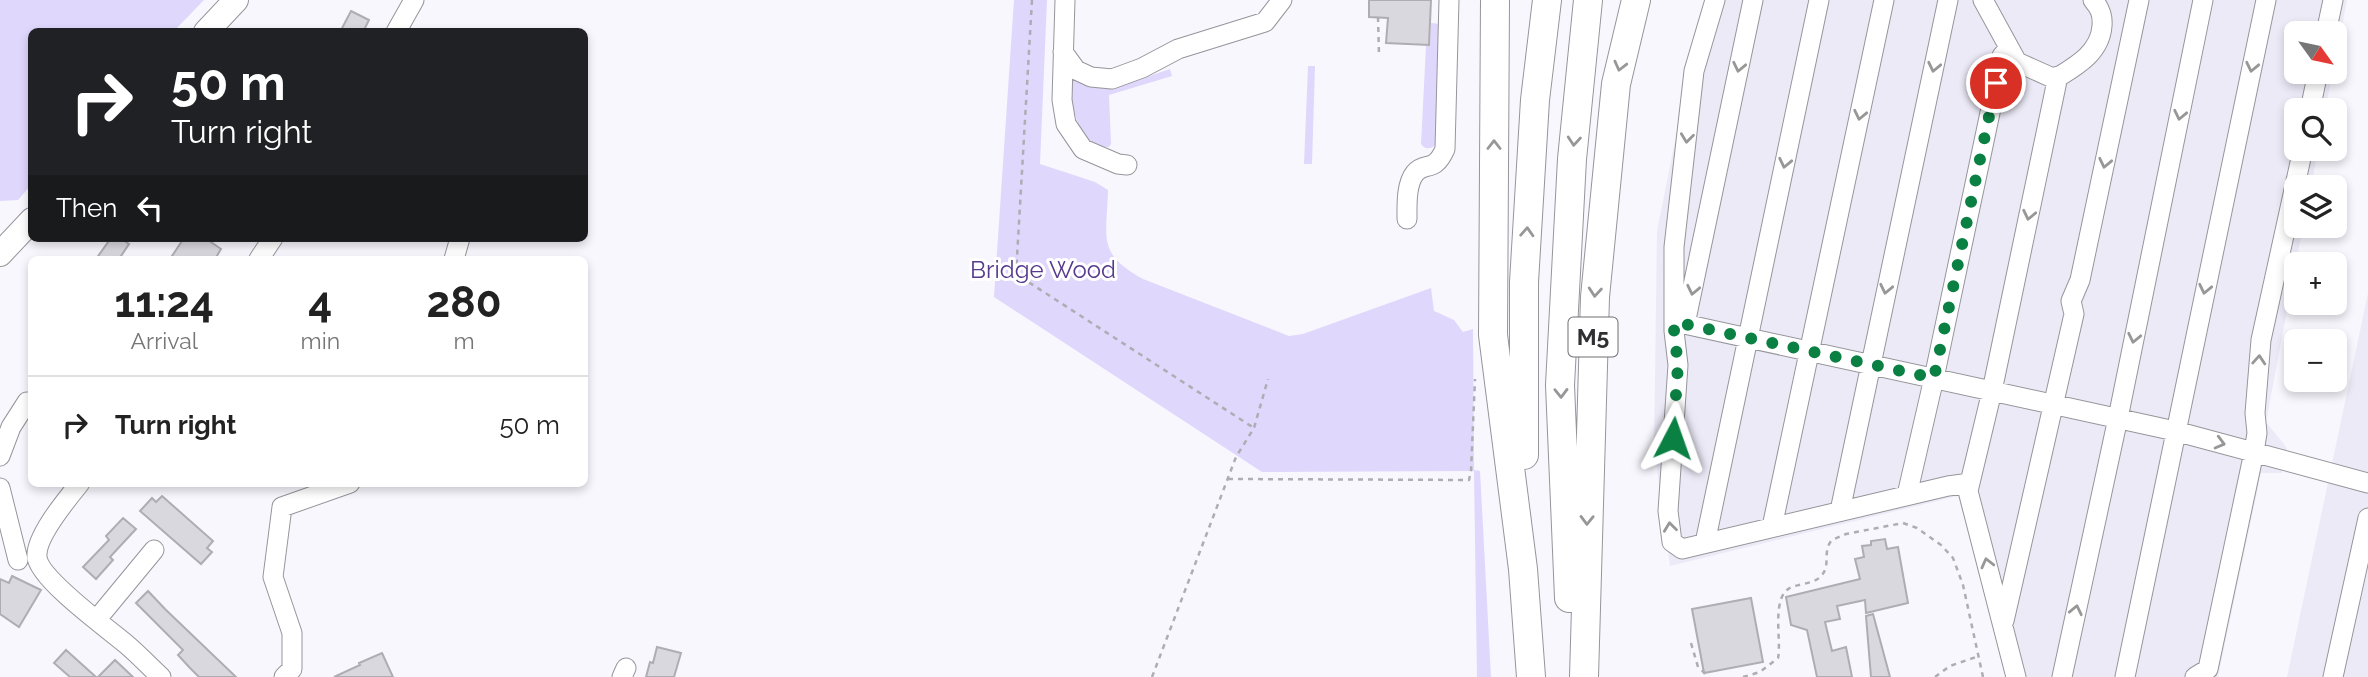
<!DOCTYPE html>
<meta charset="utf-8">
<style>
:root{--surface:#fff;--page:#f6f6f6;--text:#222;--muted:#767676;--line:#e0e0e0}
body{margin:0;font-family:Raleway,sans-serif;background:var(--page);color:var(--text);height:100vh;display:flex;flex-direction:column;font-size:26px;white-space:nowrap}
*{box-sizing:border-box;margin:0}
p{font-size:23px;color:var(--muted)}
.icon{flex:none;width:38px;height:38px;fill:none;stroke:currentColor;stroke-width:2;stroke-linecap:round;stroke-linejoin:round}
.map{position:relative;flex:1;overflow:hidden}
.sheet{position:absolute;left:28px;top:256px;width:560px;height:231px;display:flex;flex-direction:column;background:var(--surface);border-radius:10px;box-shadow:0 4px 10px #0003}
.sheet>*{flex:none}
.guide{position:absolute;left:28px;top:28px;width:560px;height:214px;border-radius:10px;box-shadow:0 4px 10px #0003;background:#202124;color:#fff;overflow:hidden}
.needle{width:46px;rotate:123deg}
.controls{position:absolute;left:2284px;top:21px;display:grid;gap:14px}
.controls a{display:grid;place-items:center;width:63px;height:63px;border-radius:10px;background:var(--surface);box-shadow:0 4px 10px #0003;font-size:35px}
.pin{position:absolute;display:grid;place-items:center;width:60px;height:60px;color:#fff;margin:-30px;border:4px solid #fff;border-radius:50%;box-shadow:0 2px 7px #0007}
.me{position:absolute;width:77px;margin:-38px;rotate:4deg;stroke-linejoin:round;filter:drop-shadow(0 0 5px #0008)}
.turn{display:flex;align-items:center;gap:24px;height:147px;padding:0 28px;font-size:32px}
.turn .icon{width:91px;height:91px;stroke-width:2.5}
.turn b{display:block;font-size:49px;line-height:60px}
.then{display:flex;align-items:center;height:66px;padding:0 28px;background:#0003;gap:14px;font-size:26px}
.eta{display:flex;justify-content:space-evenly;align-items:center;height:119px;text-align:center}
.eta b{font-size:42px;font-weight:700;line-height:49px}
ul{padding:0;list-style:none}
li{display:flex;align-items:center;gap:21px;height:98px;padding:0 28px;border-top:2px solid var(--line)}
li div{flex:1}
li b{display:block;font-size:26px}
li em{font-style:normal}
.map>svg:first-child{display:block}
.built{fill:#eceaf7}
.green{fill:#dfd7fc}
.building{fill:#d9d8de;stroke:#aeadb3;stroke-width:2}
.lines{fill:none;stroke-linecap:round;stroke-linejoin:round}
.minor-casing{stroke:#96959a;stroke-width:21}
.major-casing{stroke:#96959a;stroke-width:26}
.highway-casing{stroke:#96959a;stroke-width:30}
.path{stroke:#aeadb3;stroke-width:2.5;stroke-dasharray:5 5;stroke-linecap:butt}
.minor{stroke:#fff;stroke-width:19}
.major{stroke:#fff;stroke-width:24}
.highway{stroke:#fff;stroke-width:28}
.oneway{stroke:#989798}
.route{stroke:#0b8043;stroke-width:12;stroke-dasharray:0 21.6}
.labels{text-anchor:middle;stroke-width:6;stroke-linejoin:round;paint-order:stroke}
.shield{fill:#fff;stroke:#6e6d70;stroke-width:2}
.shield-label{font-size:23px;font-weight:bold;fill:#302f32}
.park-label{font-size:24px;fill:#553a8d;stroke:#fff}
</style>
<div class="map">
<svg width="2368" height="677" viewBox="0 0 2368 677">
<rect width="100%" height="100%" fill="#f8f7fe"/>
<path class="built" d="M1710,0h637l-12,63 -1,-30h-38v39h37l-8,38h-29v39h22l-7,38h-15v39h7l-37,196 21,26 -5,25h-21l-43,204h-209l-51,-181 -288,70 -16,-119 3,-216 33,-165z
M2368,293v384h-81z"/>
<path class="green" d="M0,0h204l-30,31 -142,1 -1,153 -13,15 -18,1z
M1014,0h33l-7,164 55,18 13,8c-1,48 -12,63 35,89l146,57 14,-2 128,-46 3,23 20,9 9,12 10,-3 1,141 6,1 11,206h-14l-3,-206 -212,1 -268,-175z
M1431,23l10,1 -5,121c-6,4 -11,5 -15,-1l5,-98h4z
M1308,66h7l-3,98h-8z
M1170,69l2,7 -63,19 2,49 -2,3c-29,2 -40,-43 -39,-65l4,-4c38,18 59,3 96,-9z"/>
<path class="building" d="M1369,0h62l-2,45 -43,-2 2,-25 -19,-1z
M351,11l18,9 -6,12h-23z
M111,238h9l9,6 -10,15h-23z
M184,238h21l16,11 -6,10h-45z
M162,496l51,45 -6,7 5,4 -11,12 -61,-53 12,-13 4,4z
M123,518l13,11 -26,28 3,3 -17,19 -13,-12 26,-27 -3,-4z
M1885,539l2,10 11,-2 10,56 -42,10 -1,-13 -28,6 3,13 -15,3 7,29 14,-4 6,30h-35l-10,-47 -16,-5 -5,-28 74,-18 -5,-20 9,-2 -2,-11 9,-1v-4z
M12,576l29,14 -22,37 -19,-13v-35l9,4z
M148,591l17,18 71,68h-37l-9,-9 -12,-13 5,-5 -47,-47z
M1751,598l12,64 -59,11 -12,-64z
M1873,614l17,63h-19l-5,-61z
M657,647l24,6 -7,24h-28l4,-15 3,1z
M66,650l30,27h-26l-16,-14z
M382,653l11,24h-59l26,-12 -1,-2z
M115,660l18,17h-35z"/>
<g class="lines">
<g class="minor-casing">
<path id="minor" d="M1065,0l-3,100 4,24 17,25 35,15 9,1
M1715,0l-21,71 -20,176v84l4,34 -10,146 4,31 10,7 266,-63 15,-2 5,7 48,186
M1983,0l34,62 38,17c21,-13 45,-26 47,-53 1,-11 -2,-18 -9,-26
M396,32l18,-32
M2326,33l7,-33
M1063,52l13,18 15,7 21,2 30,-11 36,-19 87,-27 17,-22
M2310,110l8,-38
M1407,219c0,-14 -1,-35 8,-46 10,-12 19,1 30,-24l4,-149
M259,259l14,-21
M454,259l6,-21
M1675,322l500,109 193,52
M1685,324l68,-324
M0,456l11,-29 16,-25h5
M80,483c-13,16 -45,54 -43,74 2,22 70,71 89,87 12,10 23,22 35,33
M0,488l18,72
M1968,491l24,-100 66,-315
M1907,495l27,-117 68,-322 7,-8
M1840,511l108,-511
M1772,527l112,-527
M1705,543l114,-543
M97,619l57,-69
M2004,621l70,-307 -3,-13 9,-21 59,-280
M284,677l8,-8v-36l-19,-56 9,-70 68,-24
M622,677l4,-9
M2062,677l56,-259 85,-418
M2125,677l141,-677
M2195,677l13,-8 46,-217 3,-19 -2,-20 6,-73 42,-191
M2333,677l35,-159"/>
</g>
<g class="major-casing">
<path id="major" d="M206,32l30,-32
M0,254l32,-34"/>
</g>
<g class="highway-casing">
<path id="highway" d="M1495,0l-2,335 30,234 8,108
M1524,455v-173l11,-182 12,-100
M1569,598l-9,-213 12,-226 16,-159
M1584,677l11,-380 21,-213 20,-84"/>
</g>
<path class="path" d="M1032,0l-16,274 238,154
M1378,17l1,38
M1228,479l241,1 2,-9 4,-92
M1691,643l7,24 11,10
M1152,677l84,-220 18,-29 14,-49
M1743,677l17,-5 18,-14c4,-17 -8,-63 14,-71 10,-4 23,-3 30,-12 9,-11 0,-24 10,-35l14,-6 57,-11 14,5 24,17 12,13 10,27 20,92
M1935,677l15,-11 29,-10"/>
<use href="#minor" class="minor"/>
<use href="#major" class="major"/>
<use href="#highway" class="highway"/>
</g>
<defs><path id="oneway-chevron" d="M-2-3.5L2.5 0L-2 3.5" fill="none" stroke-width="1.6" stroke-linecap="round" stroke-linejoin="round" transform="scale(1.75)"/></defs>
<g class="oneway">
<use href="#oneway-chevron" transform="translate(1620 66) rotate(104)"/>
<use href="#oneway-chevron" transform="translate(1739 67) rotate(102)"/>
<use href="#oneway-chevron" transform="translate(1934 67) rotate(102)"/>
<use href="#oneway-chevron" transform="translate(2252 67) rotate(102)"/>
<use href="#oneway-chevron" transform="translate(1860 115) rotate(102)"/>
<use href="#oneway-chevron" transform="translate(2180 115) rotate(102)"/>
<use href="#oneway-chevron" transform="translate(1687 138) rotate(97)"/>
<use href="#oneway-chevron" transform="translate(1574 141) rotate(95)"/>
<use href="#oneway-chevron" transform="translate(1494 145) rotate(-90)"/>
<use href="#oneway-chevron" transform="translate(1785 163) rotate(102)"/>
<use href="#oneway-chevron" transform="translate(2105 163) rotate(102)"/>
<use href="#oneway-chevron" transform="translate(2029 215) rotate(102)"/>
<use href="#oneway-chevron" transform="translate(1527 232) rotate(-87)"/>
<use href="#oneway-chevron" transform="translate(1886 289) rotate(102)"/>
<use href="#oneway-chevron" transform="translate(2205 289) rotate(102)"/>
<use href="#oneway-chevron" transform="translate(1693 290) rotate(102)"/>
<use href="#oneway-chevron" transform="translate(1595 292) rotate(95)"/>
<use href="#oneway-chevron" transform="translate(2134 338) rotate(102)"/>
<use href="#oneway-chevron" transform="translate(2259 360) rotate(-86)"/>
<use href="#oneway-chevron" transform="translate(1561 393) rotate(89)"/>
<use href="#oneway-chevron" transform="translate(2220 443) rotate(15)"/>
<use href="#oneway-chevron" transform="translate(1587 520) rotate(91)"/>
<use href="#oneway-chevron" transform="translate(1670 527) rotate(-97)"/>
<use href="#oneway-chevron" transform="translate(1987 563) rotate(-104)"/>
<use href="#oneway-chevron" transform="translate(2076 610) rotate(-78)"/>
</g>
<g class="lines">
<path class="route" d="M1673,438l5,-73 -4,-34 1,-9 259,56 62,-295"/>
</g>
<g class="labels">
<rect class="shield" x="1568.5" y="317.5" width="49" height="39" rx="5"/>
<g class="shield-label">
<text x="1593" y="345">M5</text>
</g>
<g class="park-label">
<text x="1043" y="278">Bridge Wood</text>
</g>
</g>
</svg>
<div class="controls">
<a><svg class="needle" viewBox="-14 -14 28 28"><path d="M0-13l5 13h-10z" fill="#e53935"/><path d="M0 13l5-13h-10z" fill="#767676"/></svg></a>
<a><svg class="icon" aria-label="search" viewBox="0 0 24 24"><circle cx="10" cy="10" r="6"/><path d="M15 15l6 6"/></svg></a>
<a><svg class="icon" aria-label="layers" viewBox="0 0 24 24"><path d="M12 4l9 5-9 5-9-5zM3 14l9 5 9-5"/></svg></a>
<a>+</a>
<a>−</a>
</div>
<div class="pin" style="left:1996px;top:83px;background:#d93025"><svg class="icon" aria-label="arrive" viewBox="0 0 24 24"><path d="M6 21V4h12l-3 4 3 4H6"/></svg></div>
<svg class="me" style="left:1673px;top:438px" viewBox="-20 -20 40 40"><path d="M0-17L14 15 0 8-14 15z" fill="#0b8043" stroke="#fff" stroke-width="4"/></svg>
<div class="guide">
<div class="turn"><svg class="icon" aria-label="right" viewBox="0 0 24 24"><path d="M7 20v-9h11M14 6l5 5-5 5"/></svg><div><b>50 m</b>Turn right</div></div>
<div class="then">Then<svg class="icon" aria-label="left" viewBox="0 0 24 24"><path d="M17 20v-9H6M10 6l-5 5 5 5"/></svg></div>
</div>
<section class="sheet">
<div class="eta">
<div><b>11:24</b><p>Arrival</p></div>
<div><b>4</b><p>min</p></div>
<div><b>280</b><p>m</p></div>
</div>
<ul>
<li><svg class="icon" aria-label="right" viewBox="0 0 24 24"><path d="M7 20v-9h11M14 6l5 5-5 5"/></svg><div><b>Turn right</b></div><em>50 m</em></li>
</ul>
</section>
</div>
